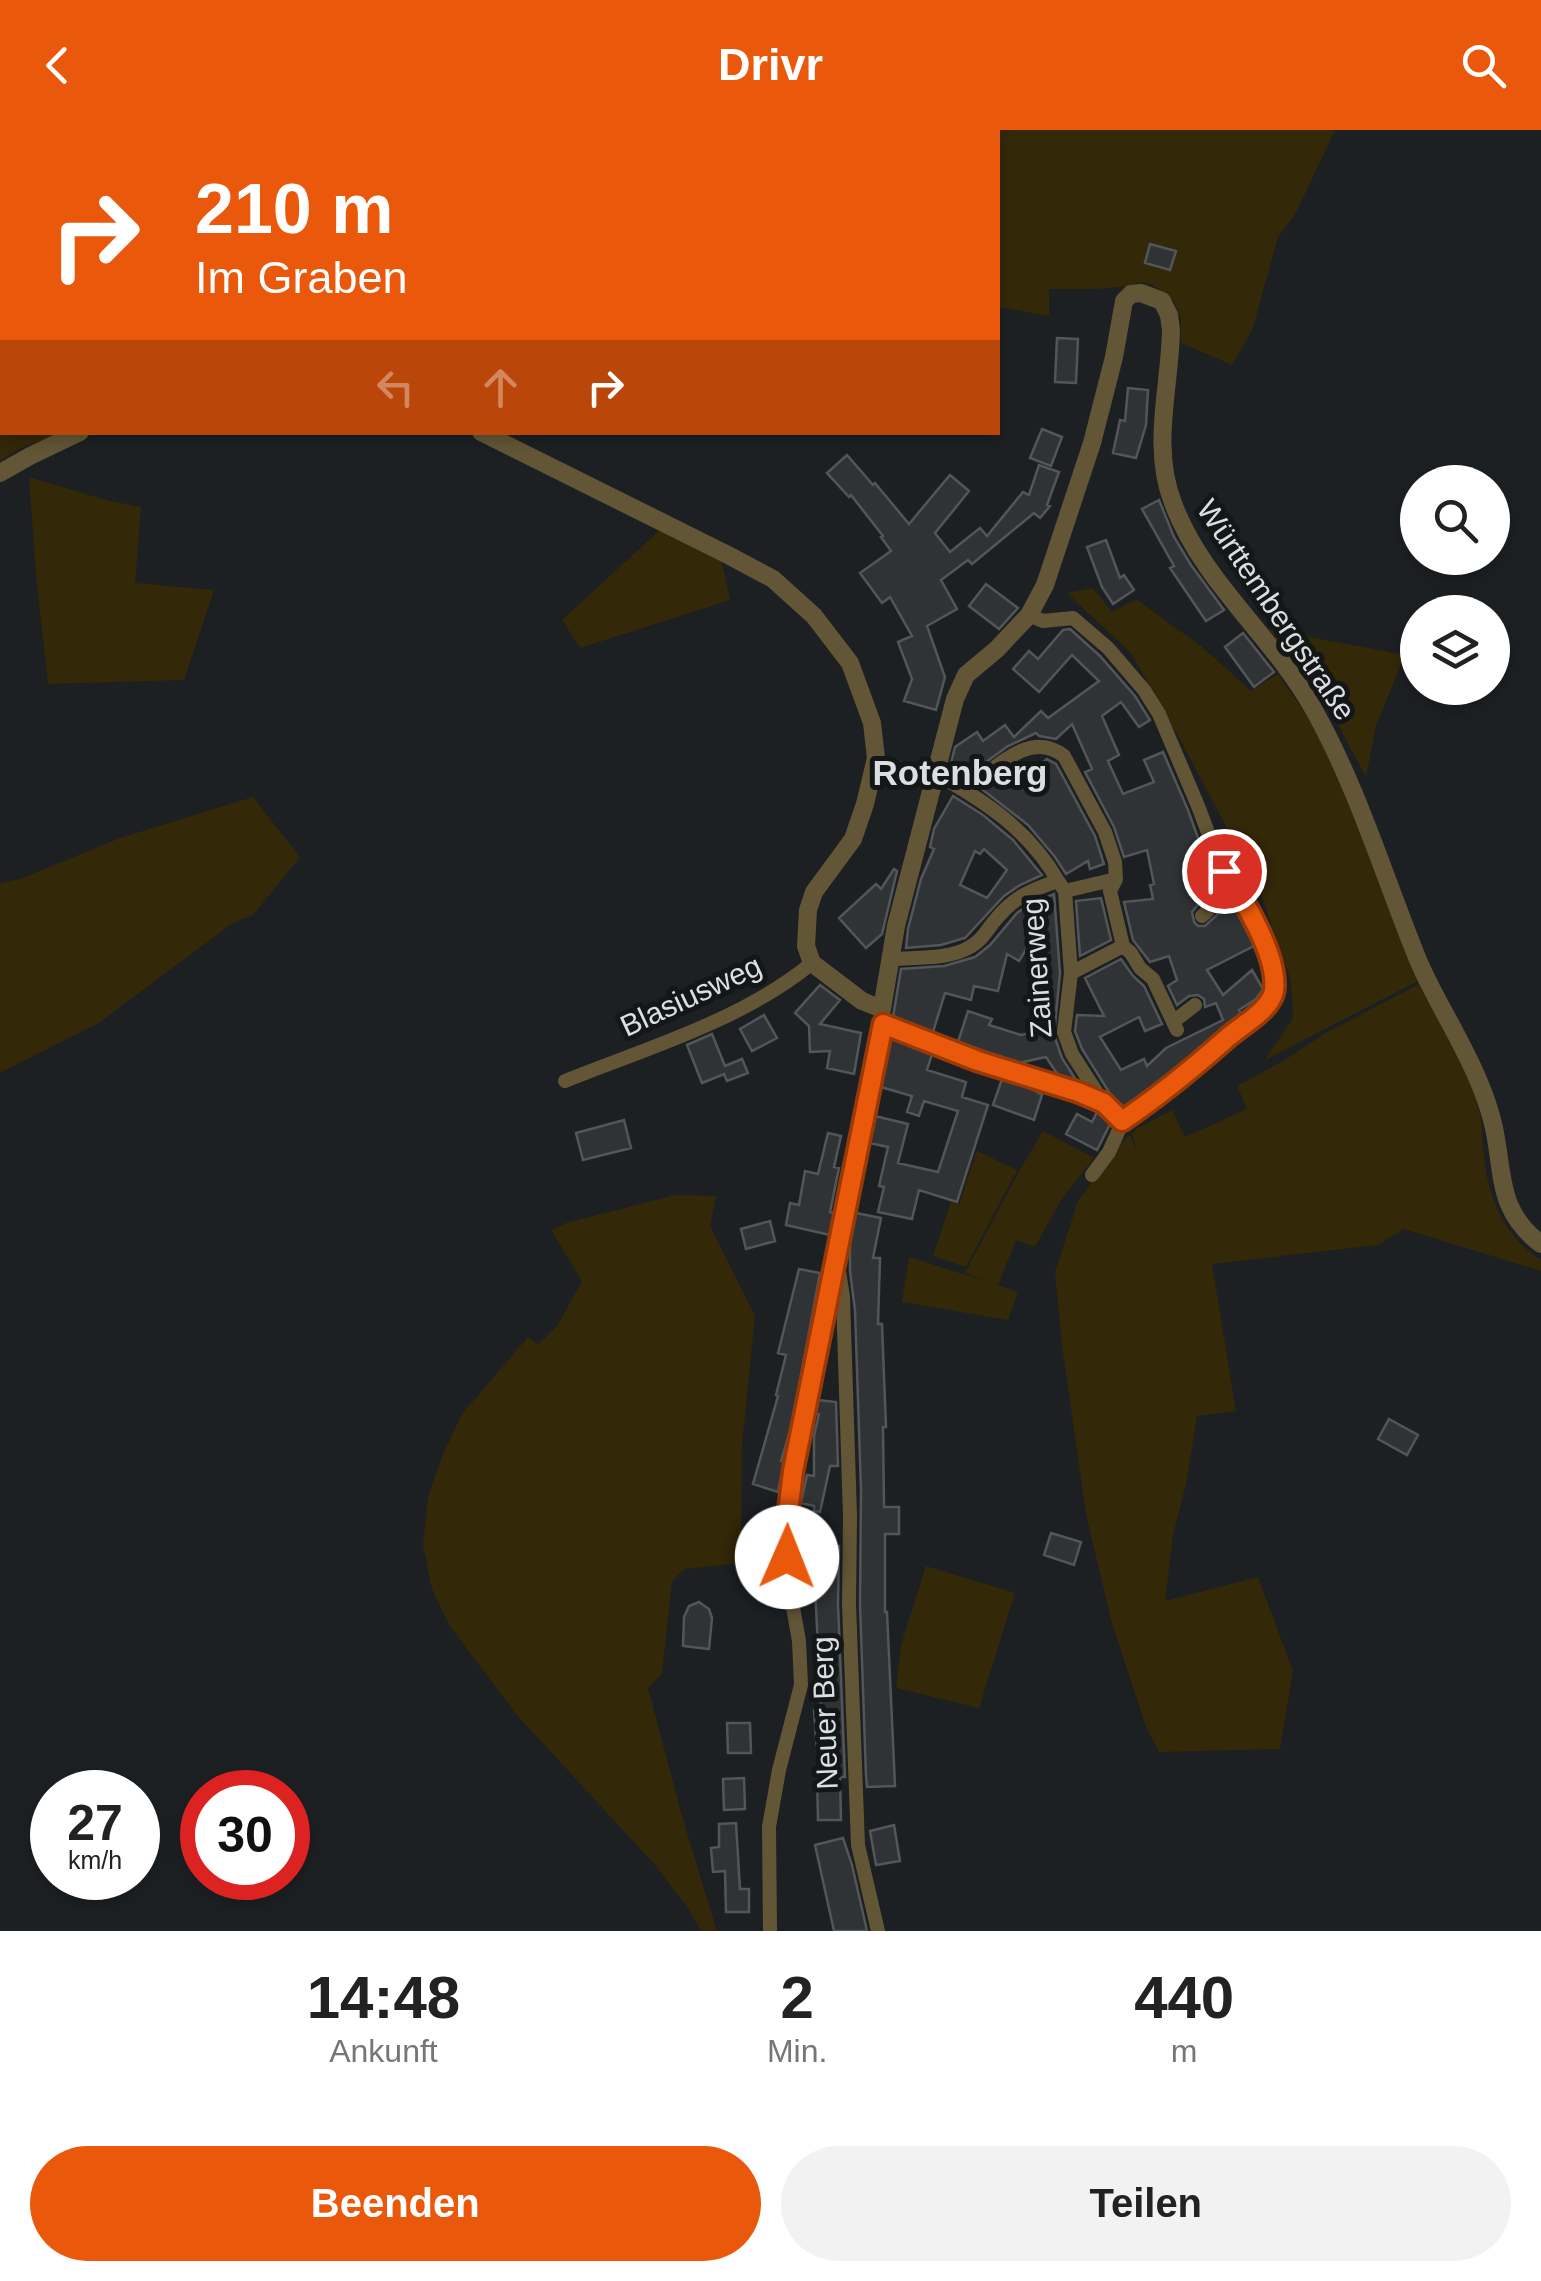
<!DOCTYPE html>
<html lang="de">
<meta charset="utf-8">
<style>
:root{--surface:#fff;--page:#f2f2f2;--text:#222;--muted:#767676;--accent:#ea580c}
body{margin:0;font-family:Helvetica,sans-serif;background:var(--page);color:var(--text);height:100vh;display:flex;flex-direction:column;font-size:38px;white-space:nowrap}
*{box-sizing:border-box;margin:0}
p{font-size:32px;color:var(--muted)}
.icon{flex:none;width:55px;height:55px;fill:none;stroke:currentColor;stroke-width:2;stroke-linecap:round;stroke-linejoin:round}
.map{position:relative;height:1801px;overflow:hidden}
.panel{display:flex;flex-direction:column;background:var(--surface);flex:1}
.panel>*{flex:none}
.hud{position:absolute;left:0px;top:0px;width:1000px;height:305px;box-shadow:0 5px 15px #0003;background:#ea580c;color:#fff;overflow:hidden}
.controls{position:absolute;left:1400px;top:335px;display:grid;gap:20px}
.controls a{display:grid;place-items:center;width:110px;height:110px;border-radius:50%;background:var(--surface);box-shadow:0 5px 15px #0003;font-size:50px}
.speed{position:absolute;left:30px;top:1640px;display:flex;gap:20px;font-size:50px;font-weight:700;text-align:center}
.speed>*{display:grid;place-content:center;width:130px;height:130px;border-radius:50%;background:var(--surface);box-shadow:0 5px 15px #0003;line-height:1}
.speed small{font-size:25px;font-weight:400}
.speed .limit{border:15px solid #d22;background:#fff;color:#111}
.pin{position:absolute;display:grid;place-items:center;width:85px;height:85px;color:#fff;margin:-42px;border:5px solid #fff;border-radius:50%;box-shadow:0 2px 10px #0007}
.me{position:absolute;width:110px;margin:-55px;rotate:1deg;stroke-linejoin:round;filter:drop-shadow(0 0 8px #0008)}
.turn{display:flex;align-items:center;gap:35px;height:210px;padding:0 30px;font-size:45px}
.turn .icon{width:130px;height:130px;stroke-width:2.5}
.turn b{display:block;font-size:70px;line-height:85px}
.lanes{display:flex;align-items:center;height:95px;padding:0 30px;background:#0003;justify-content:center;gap:50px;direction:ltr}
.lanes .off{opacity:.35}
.eta{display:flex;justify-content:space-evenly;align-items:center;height:170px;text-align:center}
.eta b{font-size:60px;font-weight:800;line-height:70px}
.primary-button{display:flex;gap:20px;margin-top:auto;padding:20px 30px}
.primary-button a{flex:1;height:115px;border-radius:60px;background:var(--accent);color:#fff;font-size:40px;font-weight:800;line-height:115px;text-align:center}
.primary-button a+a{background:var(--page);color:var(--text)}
header{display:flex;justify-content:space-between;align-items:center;height:130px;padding:0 30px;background:var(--accent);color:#fff;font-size:45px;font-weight:800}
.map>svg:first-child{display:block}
.green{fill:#332808}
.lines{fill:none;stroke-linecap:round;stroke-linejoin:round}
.stream{stroke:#196588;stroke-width:5}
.building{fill:#303335;stroke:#525658;stroke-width:2.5;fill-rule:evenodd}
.minor{stroke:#635636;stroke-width:14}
.tertiary{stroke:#635636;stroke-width:18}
.route-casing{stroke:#983908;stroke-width:25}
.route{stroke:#ea580c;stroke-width:18}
.labels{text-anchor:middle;stroke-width:10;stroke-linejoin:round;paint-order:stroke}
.street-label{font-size:30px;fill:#dcdedf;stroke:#131718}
.quarter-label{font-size:35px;font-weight:bold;fill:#dcdedf;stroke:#131718}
</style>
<header><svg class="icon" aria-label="back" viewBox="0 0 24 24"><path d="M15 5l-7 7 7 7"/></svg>Drivr<svg class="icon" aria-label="search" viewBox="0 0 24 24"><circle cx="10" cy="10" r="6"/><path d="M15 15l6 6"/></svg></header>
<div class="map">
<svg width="1541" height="1801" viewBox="0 0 1541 1801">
<rect width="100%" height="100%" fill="#1c2022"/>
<path class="green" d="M0,0h283l-1,2h-280v300l59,1 -38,14 -23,14z
M505,0h830l-39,83 -18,24 -25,91 -21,37 -51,-22v-24l-8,-20 -20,-14 -11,-3 -14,4 -32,3h-47v27l-51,-9v-175h-493z
M29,347l77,23 35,7 -6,76 79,7 -30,90 -136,4 -12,-109z
M661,399l61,33 8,38 -150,48 -18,-28z
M1093,458l19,24 24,-13 65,47 50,45 27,-17c15,23 34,46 46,71 40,75 59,159 94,236l-153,79 28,-42 -2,-37 -32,-92 -77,-146 -51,-90 -64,-60z
M1268,499l137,26 -29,71 -10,51 -39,-73z
M253,667l47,60 -47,58 -20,8 -136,101 -97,49v-190l20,-4 100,-41z
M1419,854c24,43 51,85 62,134 2,12 1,26 3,38 4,42 20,80 57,104v11l-137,-42 -26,16 -166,19 24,147 -39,5 -11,68 -13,51 -8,66 93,-24 35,94 -13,78 -121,3 -13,-25 -35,-107 -25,-106 -24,-169 -7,-73 23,-71 33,-46 19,-21 8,22 -6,-22 6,-6 34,-18 13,27 62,-28 -10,-23 46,-25 43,-28z
M1043,1001l51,27 -33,42 -26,47 -19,-7 -18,45 20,7 -10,28 -106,-18 7,-45 79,25 -23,-9 54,-102z
M977,1021l40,19 -51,97 -33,-11 18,-54 8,2z
M675,1065l41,1 -6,30 45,90 -13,129 -1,118 -56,6 -13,12 -10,93 -14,14 36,135 33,108h-16l-14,-24 -32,-42 -139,-151 -67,-89 -17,-36 -9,-44 5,-48 15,-43 19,-40 66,-77 10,8 19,-19 25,-45 -31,-51 15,-7z
M926,1436l89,27 -36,115 -83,-20 5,-43z"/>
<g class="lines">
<path class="stream" d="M447,2l3,-2"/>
</g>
<path class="building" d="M1150,114l26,7 -6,19 -25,-7z
M1057,208l21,1 -2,44 -21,-1z
M1128,258l20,2 -2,35 -10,33 -23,-5 7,-33 5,1z
M1042,299l20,8 -11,29 -21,-8z
M847,325l26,30 2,-2 34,41 41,-49 19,16 -34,42 15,19 30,-24 7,8 36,-44 6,3 10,-30 20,7 -12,33 3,1 -10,12 -6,-5 -62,51 -4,-4 -27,20 16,29 -30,17 18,51 -9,33 -32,-9 8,-22 -14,-37 14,-6 -22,-39 -8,6 -22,-30 31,-22 -10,-14 2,-1 -32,-41 -2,2 -22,-24z
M1159,370l15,37 17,28 33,45 -18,11 -36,-53 4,-2 -32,-57z
M1106,410l14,38 4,-3 10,15 -21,14 -11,-17 -15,-40z
M986,454l32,24 -19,21 -30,-23z
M1070,499l30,27 35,40 15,24 -11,7 -18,-25 -19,14 17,39 -11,6 15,33 31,-12 -10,-22 19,-8 25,58 9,25 8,30 -9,2 7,32 -11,13 2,10 4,4h7l16,-15 13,-6 20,41 -47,24 16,25 29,-25 11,19 -7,10 -17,11 2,3 -78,67 -39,27 -12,-10 -30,-48 -7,-18 2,-16 27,1 -19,-38 36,-19 12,17 11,10 18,38 -17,7 -6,-14 -39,20 21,33 23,-11 3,7 19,-18 57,-28 -7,-17 -11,4 -1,-8 -6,-4 -9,1 -12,9 -9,-19 9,-6 -8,-24 -19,6 -17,-22 -9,-38 29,-3 -3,-14 4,-1 -7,-34 -23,7 -10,-30 -29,-55 7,-3 -20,-45 -16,15 -17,-3 -3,-3 -28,13 -44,32 -13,-15 4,-16 22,-15 6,9 22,-16 9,12 27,-26 7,7 51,-37 -27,-26 -33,37 -26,-23 16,-18 9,8 25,-29z
M1243,503l31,39 -20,15 -29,-40z
M1047,629l9,5 39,72 9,28 -14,5 -2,-8 -22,13 -11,-17 -27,-32 -45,-35 24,-19 11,11z
M953,666l30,19 30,25 29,35 -22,10 -16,11 -39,42 -24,7 -35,3 2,-19 13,-50 13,-30 -4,-2 4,-18zM984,719l23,21 -20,28 -27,-13 15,-34 5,3z
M894,739l3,2 -15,63 -16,14 -27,-30 37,-34 5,5z
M1054,764l6,79 -6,62 8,23 14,22 -18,-5 -12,-18 -27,6 -61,-21 10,-31 24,8 -3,6 32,10 14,-3 3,-35h2l7,-82 -28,46 -12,-7 -9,37 -24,-5 -3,14 -26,-7 -12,39 -40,-15 8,-48 43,-3 31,-9 15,-12 27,-32 13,-9z
M1101,768l10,42 -31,16 -4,-55z
M820,855l20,15 -20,24 41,9 -7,41 -27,-6 3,-17 -20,1 -1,-26 -14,-13z
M764,885l13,23 -25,13 -12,-22z
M712,904l13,32 17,-7 6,14 -21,8 -3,-7 -22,9 -15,-38z
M891,908l41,16 -5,16 39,12 -4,15 26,8 -31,97 -38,-12 -7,29 -34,-7 6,-25 -5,-1 9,-39 -18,-4 5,-27 33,8 -10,39 40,9 20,-61 -34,-10 -5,15 -12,-4 5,-16 -31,-9z
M1002,949l28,9 12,7 -8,25 -41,-15z
M1097,982l13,12 -13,26 -31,-16 11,-20 15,8z
M624,990l7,28 -48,12 -7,-27z
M828,1003l13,3 -7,31 5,1 -9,44 4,1 -4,22 -44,-10 4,-22 9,2 6,-34 13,3z
M856,1083l25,5 -8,40h7l-2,66h4l4,103h-3l1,80h15v27h-14v78h2l8,174 -28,1 -1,-11 -6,-172 1,-114 -6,-180 -5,-39v-32z
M770,1091l5,20 -29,8 -5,-20z
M799,1139l21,4 -28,151 -11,37 3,1 -6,30 -25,-8 25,-88 -2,-1 10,-40 -8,-2z
M818,1270l18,2 2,64h-8l-10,46 -6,-1v-5l-13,-3 6,-28 7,1v-40l5,-22 -3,-1z
M1389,1289l29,16 -11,20 -29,-16z
M1051,1403l30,9 -7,23 -30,-10z
M813,1416h26l-1,58 7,173h-5l1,43h-23l-1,-46h9l-1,-23h-8l-3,-41h7z
M699,1472l10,7 3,9 -3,31 -26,-3 1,-29 5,-11z
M727,1593h23l1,30h-23z
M744,1648l1,31 -21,1 -1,-31z
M736,1693l4,66h9v23h-23l-1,-41 -12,1 -2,-24 8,-1v-23z
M894,1695l6,36 -24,4 -6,-34z
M843,1708l9,27 15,66h-33l-19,-86z"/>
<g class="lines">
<path class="minor" d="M1029,485l14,6 30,-3 35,30 36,42 15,24 39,92 23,61 25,36 21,46 7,33v13l-16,18 -88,75 -47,33 -14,31 -17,23
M965,660c29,-19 64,-62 99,-34l41,76 10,30 1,17 -6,12 13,55 8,7 9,15 13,11 24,51
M1058,751l7,10 6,82 -7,59 8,22 31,48
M1065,761l51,-12
M1202,786c14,-11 18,-28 22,-45
M891,829c26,-2 57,1 79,-12 14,-8 17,-18 27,-29 17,-21 36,-29 61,-37 -28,-50 -73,-80 -122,-107
M1071,843l52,-27
M1173,892l22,-17
M883,894l95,37 100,31 25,11 20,18
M565,951c82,-33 178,-61 247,-118
M838,1135l5,32 7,219 -1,88 9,241 20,86
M770,1801l-1,-104 10,-57 22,-85 -2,-44 -10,-56 -3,-55 7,-59 90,-447 -1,-15"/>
<path class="tertiary" d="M481,302l249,124 43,23 41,37 36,47 22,60 4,35 -11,46 -12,35 -39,53 -6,18 -2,36 6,17 50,38 20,8 14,-83 59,-227 11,-24 31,-26 32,-34 16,-30 47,-142 22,-86 10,-56 7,-7 10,-1 21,8 7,14 2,15c-1,58 -20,116 2,173 29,79 101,134 141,207 43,77 69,163 102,245 13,33 33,64 48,95 13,25 24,51 30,78 10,47 3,83 47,116
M0,343l30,-17 50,-24"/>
</g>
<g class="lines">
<g class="route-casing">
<path id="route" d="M787,1427l-1,-27 7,-59 90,-447 95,37 100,31 26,11 18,18c39,-26 69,-51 104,-82 14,-13 44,-28 48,-48 5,-34 -31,-93 -50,-120"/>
</g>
<use href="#route" class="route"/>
</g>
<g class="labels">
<g class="street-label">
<text transform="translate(1276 480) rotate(56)" y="10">Württembergstraße</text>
<text transform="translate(1037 838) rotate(-94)" y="10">Zainerweg</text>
<text transform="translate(691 866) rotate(-25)" y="10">Blasiusweg</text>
<text transform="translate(825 1583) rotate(-92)" y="10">Neuer Berg</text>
</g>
<g class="quarter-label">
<text x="960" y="655">Rotenberg</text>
</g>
</g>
</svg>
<div class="controls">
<a><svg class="icon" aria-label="search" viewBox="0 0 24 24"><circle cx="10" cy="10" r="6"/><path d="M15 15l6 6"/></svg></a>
<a><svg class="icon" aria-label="layers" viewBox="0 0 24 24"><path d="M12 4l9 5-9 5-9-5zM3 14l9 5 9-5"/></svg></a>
</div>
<div class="speed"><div>27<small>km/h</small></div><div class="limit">30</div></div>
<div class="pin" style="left:1224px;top:741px;background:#d93025"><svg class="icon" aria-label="arrive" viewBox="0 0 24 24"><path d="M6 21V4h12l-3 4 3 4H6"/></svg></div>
<svg class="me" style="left:787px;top:1427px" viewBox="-20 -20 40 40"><circle r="19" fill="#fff"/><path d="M0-13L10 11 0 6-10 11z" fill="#ea580c"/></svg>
<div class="hud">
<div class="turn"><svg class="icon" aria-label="right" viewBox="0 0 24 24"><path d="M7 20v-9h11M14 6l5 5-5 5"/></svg><div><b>210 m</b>Im Graben</div></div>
<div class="lanes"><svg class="icon off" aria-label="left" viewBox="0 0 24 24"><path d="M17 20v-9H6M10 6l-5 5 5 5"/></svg><svg class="icon off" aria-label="ahead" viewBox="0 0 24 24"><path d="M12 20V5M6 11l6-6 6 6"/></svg><svg class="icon" aria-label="right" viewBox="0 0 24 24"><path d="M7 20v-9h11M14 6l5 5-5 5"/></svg></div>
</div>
</div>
<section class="panel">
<div class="eta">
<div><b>14:48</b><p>Ankunft</p></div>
<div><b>2</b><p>Min.</p></div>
<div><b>440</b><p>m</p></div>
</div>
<div class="primary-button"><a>Beenden</a><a>Teilen</a></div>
</section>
